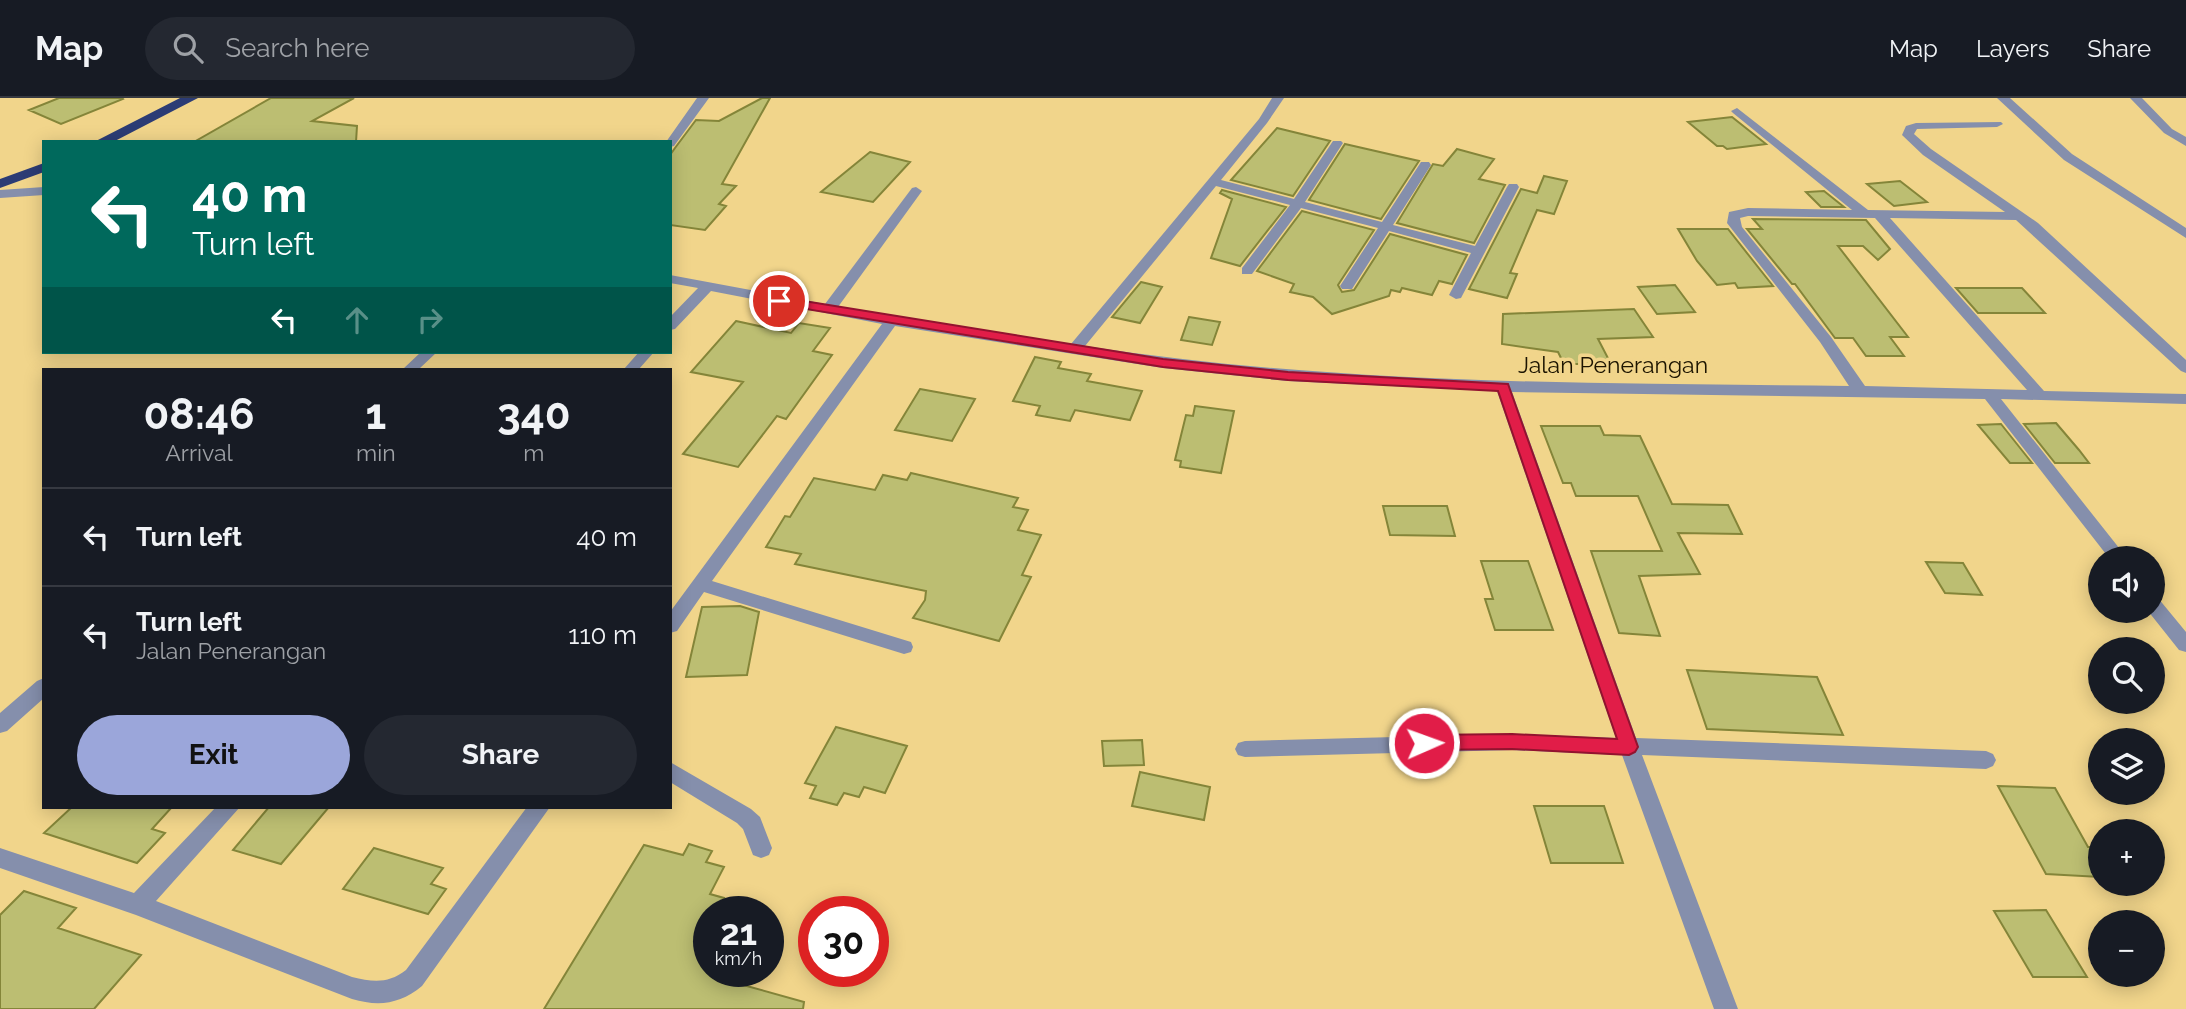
<!DOCTYPE html>
<meta charset="utf-8">
<style>
:root{--surface:#171b24;--page:#242831;--text:#f1f3f6;--muted:#9ea1a6;--line:#363941;--accent:#9ba6da}
body{margin:0;font-family:Raleway,sans-serif;background:var(--page);color:var(--text);height:100vh;display:flex;flex-direction:column;font-size:26px;white-space:nowrap}
*{box-sizing:border-box;margin:0}
p{font-size:23px;color:var(--muted)}
.icon{flex:none;width:38px;height:38px;fill:none;stroke:currentColor;stroke-width:2;stroke-linecap:round;stroke-linejoin:round}
.map{position:relative;flex:1;overflow:hidden}
.side{position:absolute;left:42px;top:270px;width:630px;height:441px;display:flex;flex-direction:column;background:var(--surface);border-radius:0px;box-shadow:0 4px 18px #0003}
.side>*{flex:none}
.banner{position:absolute;left:42px;top:42px;width:630px;height:214px;border-radius:0px;box-shadow:0 4px 18px #0003;background:#00695c;color:#fff;overflow:hidden}
.fabs{position:absolute;left:2088px;top:448px;display:grid;gap:14px}
.fabs a{display:grid;place-items:center;width:77px;height:77px;border-radius:50%;background:var(--surface);box-shadow:0 4px 18px #0003;font-size:35px}
.speed{position:absolute;left:693px;top:798px;display:flex;gap:14px;font-size:35px;font-weight:700;text-align:center}
.speed>*{display:grid;place-content:center;width:91px;height:91px;border-radius:50%;background:var(--surface);box-shadow:0 4px 18px #0003;line-height:1}
.speed small{font-size:18px;font-weight:400}
.speed .limit{border:10px solid #d22;background:#fff;color:#111}
.pin{position:absolute;display:grid;place-items:center;width:60px;height:60px;color:#fff;margin:-30px;border:4px solid #fff;border-radius:50%;box-shadow:0 2px 7px #0007}
.me{position:absolute;width:77px;margin:-38px;rotate:88deg;stroke-linejoin:round;filter:drop-shadow(0 0 5px #0008)}
.turn{display:flex;align-items:center;gap:24px;height:147px;padding:0 35px;font-size:32px}
.turn .icon{width:91px;height:91px;stroke-width:2.5}
.turn b{display:block;font-size:49px;line-height:60px}
.lanes{display:flex;align-items:center;height:66px;padding:0 35px;background:#0003;justify-content:center;gap:35px;direction:ltr}
.lanes .off{opacity:.35}
.eta{display:flex;justify-content:space-evenly;align-items:center;height:119px;text-align:center}
.eta b{font-size:42px;font-weight:700;line-height:49px}
.primary-button{display:flex;gap:14px;margin-top:auto;padding:14px 35px}
.primary-button a{flex:1;height:80px;border-radius:42px;background:var(--accent);color:#111;font-size:28px;font-weight:700;line-height:80px;text-align:center}
.primary-button a+a{background:var(--page);color:var(--text)}
ul{padding:0;list-style:none}
li{display:flex;align-items:center;gap:21px;height:98px;padding:0 35px;border-top:2px solid var(--line)}
li div{flex:1}
li b{display:block;font-size:26px}
li em{font-style:normal}
header{display:flex;align-items:center;gap:42px;box-sizing:border-box;height:98px;padding:0 35px;background:var(--surface);border-bottom:2px solid var(--line)}
header strong{font-size:33px}
nav{display:flex;gap:38px;margin-inline-start:auto;font-size:24px}
.search{width:490px;height:63px;background:var(--page);display:flex;align-items:center;gap:18px;box-sizing:border-box;padding:0 24px;border-radius:38px;color:var(--muted);font-size:26px}
.map>svg:first-child{display:block}
.building{fill:#bcbe72;stroke:#848539;stroke-width:2}
.lines{fill:none;stroke-linecap:round;stroke-linejoin:round}
.minor{fill:#858fac;fill-rule:evenodd}
.highway{fill:#2c3c75;fill-rule:evenodd}
.route{fill:#e11d48;stroke:#92132f;stroke-width:2}
.labels{text-anchor:middle;stroke-width:7;stroke-linejoin:round;paint-order:stroke}
.street-label{font-size:23px;fill:#1c1400;stroke:#f1d58b}
</style>
<header>
<strong>Map</strong>
<div class="search"><svg class="icon" aria-label="search" viewBox="0 0 24 24"><circle cx="10" cy="10" r="6"/><path d="M15 15l6 6"/></svg>Search here</div>
<nav><a>Map</a><a>Layers</a><a>Share</a></nav>
</header>
<div class="map">
<svg width="2186" height="911" viewBox="0 0 2186 911">
<rect width="100%" height="100%" fill="#f1d58b"/>
<path class="building" d="M59,0h63l1,1 -62,25 -32,-14z
M271,0h83l-42,23 45,5 -1,16h-162z
M762,0h8l-48,86 14,2 -17,18 7,2 -21,24 -35,-5v-70l5,-7 21,-28 23,1z
M1732,19l34,27 -39,5 -4,-3h-6l-29,-24z
M1277,30l53,13 -37,55 -62,-16z
M1345,46l74,17 -38,58 -72,-19z
M1457,51l37,10 -15,20 26,6 -31,58 -77,-20 36,-59 10,2z
M870,54l40,10 -37,40 -52,-10z
M1544,78l23,5 -13,33 -17,-4 -27,63 7,1 -10,24 -38,-9 52,-100 16,4z
M1900,83l27,21 -33,4 -27,-22z
M1222,92l64,17 -46,59 -29,-8 21,-59 -12,-6z
M1824,93l20,16h-23l-15,-15z
M1302,113l72,19 -36,55 4,7 12,-2 36,-56 77,21 -15,29 -13,-3 -7,14 -30,-7 -2,4 -9,-2 -2,6 -57,18 -19,-17 -23,-5 4,-8 -37,-13z
M1753,121l113,1 24,29 -12,11 -15,-14h-25l70,91h-18l14,19h-38l-13,-18h-18l-40,-54h-3l-45,-55h15z
M1678,131h50l45,57 -35,2 -3,-5 -18,2 -20,-24z
M1141,184l21,5 -22,36 -28,-6z
M1675,187l20,27 -38,2 -19,-27z
M1956,190h66l23,25h-67z
M1634,211l19,28 -55,2 13,25h-47l-6,-12 -56,-8 1,-30z
M1189,219l31,5 -8,23 -31,-5z
M736,223l55,12 8,-10 31,5 -17,23 19,4 -46,64 -9,-3 -39,51 -55,-13 60,-72 -52,-10z
M1035,259l26,5 -3,6 33,6 -4,7 55,10 -12,29 -55,-10 -5,11 -34,-6 4,-9 -27,-5z
M920,291l55,10 -23,42 -57,-11z
M1195,308l39,5 -13,62 -41,-6 1,-6 -6,-1 11,-45 7,1z
M2056,325l23,27 10,13h-34l-31,-39z
M2001,326l31,39h-22l-32,-38z
M1541,328h59l4,9 36,1 32,68 56,1 14,29 -64,-1 22,41 -61,2 21,60 -41,-3 -28,-82h71l-24,-55h-62l-5,-13h-8z
M911,375l107,25 -5,9 15,3 -10,20 23,5 -19,40 9,2 -32,64 -86,-23 12,-18 1,-9 -131,-27 6,-10 -35,-7 19,-31 5,1 24,-39 61,12 8,-15 24,5z
M1383,408h64l8,30 -65,-1z
M1481,463h47l25,69h-58l-10,-31h8z
M1926,464l37,1 19,32 -37,-2z
M740,508l19,6 -12,63 -61,2 16,-70z
M1687,572l130,7 26,58 -136,-6z
M836,629l71,19 -22,47 -21,-6 -5,10 -15,-4 -7,12 -27,-7 6,-12 -11,-3z
M1142,642l2,25 -40,1 -2,-25z
M1140,674l70,15 -6,33 -72,-14z
M1998,688l57,2 33,59h12v30l-54,-3z
M1534,708h70l19,57h-72z
M72,709h100l-20,22 13,4 -28,30 -93,-30z
M269,709h60l-48,57 -48,-14z
M689,746l23,7 -6,11 18,5 -14,27 14,4 -7,14h-8v59h32l-5,12 68,19 -1,7h-259l100,-164 39,10z
M374,750l69,20 -12,16 15,5 -18,25 -85,-25z
M24,793l52,17 -18,20 83,27 -47,54h-94v-94z
M2046,812l41,67h-54l-39,-66z"/>
<g class="lines">
<path class="minor" d="M697,0h12l-35,48 -4,1v-5h-4z
M1272,0h12l-17,25 -46,57 73,19 39,-58h8l2,2 -38,59 77,20 39,-60h8l2,3 -38,60 82,21 32,-59 2,-3h8l2,3 -58,111 -5,1 -7,-4 22,-42 -82,-22 -37,58h-10l-2,-3 38,-58 -77,-20 -49,66h-10v-6l48,-63 -74,-19 -131,160c253,39 509,37 764,40l-29,-44 -93,-119 2,-11 19,-4 104,2 -119,-97 -2,-2 6,-3 131,102 137,2 -82,-57 -21,-20 4,-9 10,-3 85,-1 2,2 -6,3 -80,2 -3,5 17,15 107,74 148,137v13l-5,-2 -165,-151 -126,-2 154,173 142,3v10l-185,-5 126,159h-18l-124,-159 -473,-7 124,346 350,13 7,3 3,6 -3,6 -7,3 -344,-14 96,254h-24l-92,-254 -110,-5 -267,7 -7,-2 -3,-6 3,-6 7,-2 267,-7 104,4 -119,-347 -209,-10 -125,-13 -268,-42 -183,255 199,61 2,5 -2,5 -7,2 -200,-62 -27,39 -7,2v-21l212,-288 -171,-33 -36,38 -5,1v-13l28,-29 -28,-5v-8l155,29 87,-116 4,-1 6,4 -84,116 233,37 188,-225zM1748,118l127,2 152,172 -162,-4 -34,-49 -89,-110 -2,-9z
M1997,0h13l62,56 114,74v10l-122,-78z
M2130,0h12l30,31 14,8v9l-22,-13z
M44,89v8l-44,3v-8z
M421,254h16l-18,17h-16z
M639,254h15l-15,17h-15z
M2152,498l6,2 28,34v20l-7,-2 -31,-39h4z
M44,580v20l-37,33 -7,2v-20l37,-32z
M670,664l81,47 9,8 12,31 -3,7 -8,3 -8,-3 -10,-26 -6,-6 -67,-41z
M216,709h24l-84,94 196,76c21,5 36,7 54,-7l121,-163h23l-128,179c-22,18 -43,21 -70,13l-216,-84 -136,-47v-20l134,45z"/>
<path class="highway" d="M180,0h18l-85,44h-19z
M44,65v9l-44,16v-9z"/>
</g>
<path class="route" d="M779,199l384,62 125,13 220,12 130,363 -3,5 -6,3 -117,-6 -88,1 -7,-2 -3,-5 3,-6 7,-2 88,-1 105,5 -119,-348 -210,-11 -125,-13 -388,-63v-6z"/>
<g class="labels">
<g class="street-label">
<text x="1613" y="275">Jalan Penerangan</text>
</g>
</g>
</svg>
<div class="fabs">
<a><svg class="icon" aria-label="sound" viewBox="0 0 24 24"><path d="M4 9h4l5-4v14l-5-4H4zM17 9q2 3 0 6"/></svg></a>
<a><svg class="icon" aria-label="search" viewBox="0 0 24 24"><circle cx="10" cy="10" r="6"/><path d="M15 15l6 6"/></svg></a>
<a><svg class="icon" aria-label="layers" viewBox="0 0 24 24"><path d="M12 4l9 5-9 5-9-5zM3 14l9 5 9-5"/></svg></a>
<a>+</a>
<a>−</a>
</div>
<div class="speed"><div>21<small>km/h</small></div><div class="limit">30</div></div>
<div class="pin" style="left:779px;top:203px;background:#d93025"><svg class="icon" aria-label="arrive" viewBox="0 0 24 24"><path d="M6 21V4h12l-3 4 3 4H6"/></svg></div>
<svg class="me" style="left:1424px;top:645px" viewBox="-20 -20 40 40"><circle r="17" fill="#e11d48" stroke="#fff" stroke-width="3"/><path d="M0-11L8 9 0 5-8 9z" fill="#fff"/></svg>
<div class="banner">
<div class="turn"><svg class="icon" aria-label="left" viewBox="0 0 24 24"><path d="M17 20v-9H6M10 6l-5 5 5 5"/></svg><div><b>40 m</b>Turn left</div></div>
<div class="lanes"><svg class="icon" aria-label="left" viewBox="0 0 24 24"><path d="M17 20v-9H6M10 6l-5 5 5 5"/></svg><svg class="icon off" aria-label="ahead" viewBox="0 0 24 24"><path d="M12 20V5M6 11l6-6 6 6"/></svg><svg class="icon off" aria-label="right" viewBox="0 0 24 24"><path d="M7 20v-9h11M14 6l5 5-5 5"/></svg></div>
</div>
<section class="side">
<div class="eta">
<div><b>08:46</b><p>Arrival</p></div>
<div><b>1</b><p>min</p></div>
<div><b>340</b><p>m</p></div>
</div>
<ul>
<li><svg class="icon" aria-label="left" viewBox="0 0 24 24"><path d="M17 20v-9H6M10 6l-5 5 5 5"/></svg><div><b>Turn left</b></div><em>40 m</em></li>
<li><svg class="icon" aria-label="left" viewBox="0 0 24 24"><path d="M17 20v-9H6M10 6l-5 5 5 5"/></svg><div><b>Turn left</b><p>Jalan Penerangan</p></div><em>110 m</em></li>
</ul>
<div class="primary-button"><a>Exit</a><a>Share</a></div>
</section>
</div>
